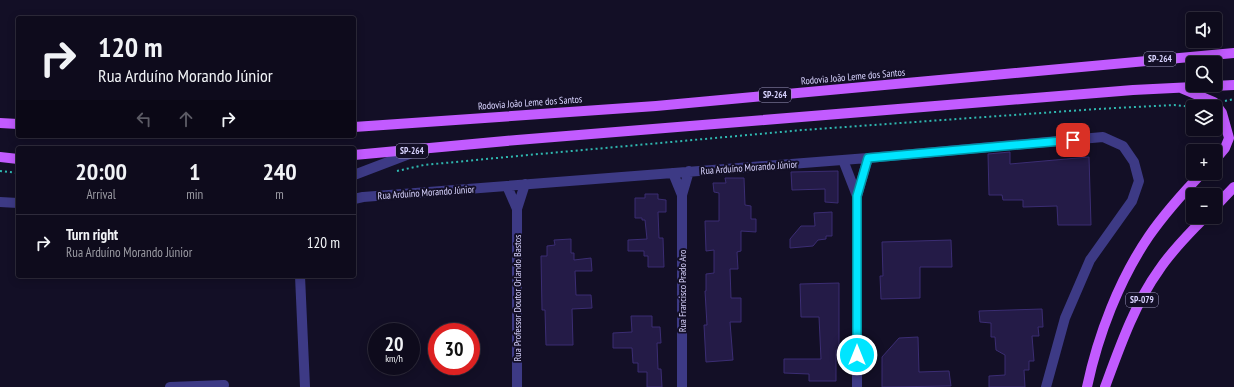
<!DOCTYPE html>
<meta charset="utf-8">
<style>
:root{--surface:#0e0b1c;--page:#1c1929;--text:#f1f3f6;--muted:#9b9ba3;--line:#2e2b3b}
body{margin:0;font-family:"PT Sans Narrow",sans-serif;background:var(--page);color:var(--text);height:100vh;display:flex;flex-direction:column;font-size:15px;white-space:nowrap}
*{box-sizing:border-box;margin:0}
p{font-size:13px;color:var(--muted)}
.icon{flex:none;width:22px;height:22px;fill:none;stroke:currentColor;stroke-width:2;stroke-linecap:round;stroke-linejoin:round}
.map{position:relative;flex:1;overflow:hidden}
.sheet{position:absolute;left:16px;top:146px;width:340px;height:132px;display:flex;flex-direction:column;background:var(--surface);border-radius:4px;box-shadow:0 2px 10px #0003,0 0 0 1px var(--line)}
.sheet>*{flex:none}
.guide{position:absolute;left:16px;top:16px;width:340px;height:122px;border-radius:4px;box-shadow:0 2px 10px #0003,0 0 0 1px var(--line);background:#0e0b1c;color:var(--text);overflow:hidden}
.buttons{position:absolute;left:1186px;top:12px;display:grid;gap:8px}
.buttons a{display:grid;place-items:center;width:36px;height:36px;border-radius:4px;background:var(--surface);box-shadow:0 2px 10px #0003,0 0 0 1px var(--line);font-size:20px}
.speed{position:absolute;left:368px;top:323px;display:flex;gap:8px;font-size:20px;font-weight:700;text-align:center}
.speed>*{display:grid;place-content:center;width:52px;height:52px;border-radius:50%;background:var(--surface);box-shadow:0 2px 10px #0003,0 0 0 1px var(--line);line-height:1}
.speed small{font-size:10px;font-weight:400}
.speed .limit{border:6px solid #d22;background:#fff;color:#111}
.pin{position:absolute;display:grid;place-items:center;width:34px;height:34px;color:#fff;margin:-17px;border-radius:8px;box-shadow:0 2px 6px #0006}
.me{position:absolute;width:44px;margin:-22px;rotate:0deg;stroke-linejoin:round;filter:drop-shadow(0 0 3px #0008)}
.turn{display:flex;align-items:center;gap:14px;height:84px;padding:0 16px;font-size:18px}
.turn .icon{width:52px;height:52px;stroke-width:2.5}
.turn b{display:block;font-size:28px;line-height:34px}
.lanes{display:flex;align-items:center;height:38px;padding:0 16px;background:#0003;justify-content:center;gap:20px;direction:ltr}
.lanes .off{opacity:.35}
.eta{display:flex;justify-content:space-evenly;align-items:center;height:68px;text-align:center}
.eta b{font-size:24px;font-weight:800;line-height:28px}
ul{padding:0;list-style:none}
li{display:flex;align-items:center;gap:12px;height:56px;padding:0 16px;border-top:1px solid var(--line)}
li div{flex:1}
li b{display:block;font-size:15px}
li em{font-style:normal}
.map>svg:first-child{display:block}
.building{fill:#241b47;stroke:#3b2d73}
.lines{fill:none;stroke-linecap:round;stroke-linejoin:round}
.path{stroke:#2fb8b0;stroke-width:2;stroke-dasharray:2 3;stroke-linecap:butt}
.minor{stroke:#3d3a85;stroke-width:10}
.major{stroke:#c25bff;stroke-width:10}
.route-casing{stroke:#0095a6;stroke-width:10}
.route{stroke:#00e5ff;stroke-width:7}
.labels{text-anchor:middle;stroke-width:4;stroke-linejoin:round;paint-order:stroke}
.shield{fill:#130f26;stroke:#9e99be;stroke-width:1}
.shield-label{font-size:9px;font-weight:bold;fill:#d9d4ff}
.street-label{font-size:10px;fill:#d9d4ff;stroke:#130f26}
</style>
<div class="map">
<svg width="1234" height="387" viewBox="0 0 1234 387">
<rect width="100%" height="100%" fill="#130f26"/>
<path class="building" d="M1010,152v12l79,-7 2,68h-33l-1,-19 -34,1v-7h-20l-1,-5h-13l-1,-41z
M838,171v32l-13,-1v-13l-33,1 -1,-18z
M725,178h19l1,27 6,1v13h5v13l-15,-1v20l-4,1 1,17h-8l1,29h10v24h-11l3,38 -27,2 -2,-37h3l-2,-34h1v-17l8,-1v-23l-8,1 -1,-30h14v-28l-5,-1 -1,-9h13z
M645,194h13v5l8,1v12h-8l1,26h4l1,29h-16v-11h-4v-5h-16v-11l19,-1 -2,-19h-3v-2h-7v-20h10z
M832,212v24h-6v3l-8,1 -5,6 -23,2v-9l11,-13h14l-1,-13z
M571,239v14h3v7l17,-2 1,13h-17l1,24h15l1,13 -20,1 1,36h-27l-1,-35h-3l-1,-54h6v-10l8,-1 -1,-5z
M951,240l1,27h-32v31l-39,1 -1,-23h3l-1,-34z
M839,283v67h-3v31h-27v-7l-25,-1v-14h37l-2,-42h-18l-1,-33z
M1042,309l1,18h-5l1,9h-7l2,25h-5v9h-5l1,17h-36v-11l16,-1v-20l-9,-5 -1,-13h-4v-14l-11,-1 -1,-11z
M631,316h21v11h8l1,16h-4l1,26h3l1,18h-15v-15h-9v-9h-5l-1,-15h-19v-15l19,-1z
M918,337l1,35 30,-1 2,15 -69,1v-30l17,-19z"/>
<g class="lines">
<path class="path" d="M1225,101l9,-2
M0,171l18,2
M397,171l27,-6 104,-10 275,-25 294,-21 77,-4 19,2"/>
<path class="minor" d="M843,160l14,36
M673,173l9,22
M354,175l63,-24
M507,186l10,23
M354,199l9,-2 505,-39 235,-21 20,9 11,16 5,19 -7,20 -42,59 -25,58 -19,69
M0,202l18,1
M300,276l5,111
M170,387l54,-2
M517,387v-178l8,-25
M682,387v-192l7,-24
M857,387v-191l11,-38"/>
<path class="major" d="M1183,89l31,13 8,11 7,25 -4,10 -10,12
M0,123l18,1
M354,127l302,-21 578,-53
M354,155l163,-15 616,-50 101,-5
M0,157l18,2
M1215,207l19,-20
M1087,387c11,-52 32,-107 62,-151 16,-23 34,-43 53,-63
M1105,387c14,-38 30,-84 54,-117 13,-20 30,-36 46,-53"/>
</g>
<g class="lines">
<g class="route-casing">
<path id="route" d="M857,355v-159l11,-38 205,-18"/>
</g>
<use href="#route" class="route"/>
</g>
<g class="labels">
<g class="shield">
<rect x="1144" y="52" width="32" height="14" rx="3"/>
<rect x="759" y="88" width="32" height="14" rx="3"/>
<rect x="396" y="144" width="32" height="14" rx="3"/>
<rect x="1126" y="293" width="32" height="14" rx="3"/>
</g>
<g class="shield-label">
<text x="1160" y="62">SP-264</text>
<text x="775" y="98">SP-264</text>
<text x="412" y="154">SP-264</text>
<text x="1142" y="303">SP-079</text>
</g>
<g class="street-label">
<text transform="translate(853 76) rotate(-5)" y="4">Rodovia João Leme dos Santos</text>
<text transform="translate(530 102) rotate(-4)" y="4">Rodovia João Leme dos Santos</text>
<text transform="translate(749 167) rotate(-4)" y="4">Rua Arduíno Morando Júnior</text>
<text transform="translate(426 192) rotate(-4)" y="4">Rua Arduíno Morando Júnior</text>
<text transform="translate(682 291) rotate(-90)" y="4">Rua Francisco Prado Aro</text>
<text transform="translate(517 298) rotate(-90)" y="4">Rua Professor Doutor Orlando Bastos</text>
</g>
</g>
</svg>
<div class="buttons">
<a><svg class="icon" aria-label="sound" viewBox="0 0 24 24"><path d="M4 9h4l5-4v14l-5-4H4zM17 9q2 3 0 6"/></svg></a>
<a><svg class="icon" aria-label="search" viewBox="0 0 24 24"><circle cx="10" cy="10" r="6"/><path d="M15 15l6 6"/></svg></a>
<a><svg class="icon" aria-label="layers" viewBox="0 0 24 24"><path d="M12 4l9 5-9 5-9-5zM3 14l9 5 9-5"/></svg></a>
<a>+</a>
<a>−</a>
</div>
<div class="speed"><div>20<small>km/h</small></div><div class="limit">30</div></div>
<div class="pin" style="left:1073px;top:140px;background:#d93025"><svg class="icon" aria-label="arrive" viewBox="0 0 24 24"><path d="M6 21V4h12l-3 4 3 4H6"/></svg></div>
<svg class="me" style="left:857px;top:355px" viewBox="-20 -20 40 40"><circle r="17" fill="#00e5ff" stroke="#fff" stroke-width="3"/><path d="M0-11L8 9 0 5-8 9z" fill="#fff"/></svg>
<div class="guide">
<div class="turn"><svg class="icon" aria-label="right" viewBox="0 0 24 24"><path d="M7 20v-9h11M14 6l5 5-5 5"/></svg><div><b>120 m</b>Rua Arduíno Morando Júnior</div></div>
<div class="lanes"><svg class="icon off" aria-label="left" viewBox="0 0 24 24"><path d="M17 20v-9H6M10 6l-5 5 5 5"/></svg><svg class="icon off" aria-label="ahead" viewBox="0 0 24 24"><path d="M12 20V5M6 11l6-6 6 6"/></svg><svg class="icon" aria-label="right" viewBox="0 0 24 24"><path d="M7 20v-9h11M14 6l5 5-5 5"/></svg></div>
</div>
<section class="sheet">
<div class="eta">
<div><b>20:00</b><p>Arrival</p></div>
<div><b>1</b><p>min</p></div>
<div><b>240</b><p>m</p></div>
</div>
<ul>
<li><svg class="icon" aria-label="right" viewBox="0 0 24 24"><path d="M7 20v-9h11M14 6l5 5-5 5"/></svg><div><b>Turn right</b><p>Rua Arduíno Morando Júnior</p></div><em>120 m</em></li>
</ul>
</section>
</div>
